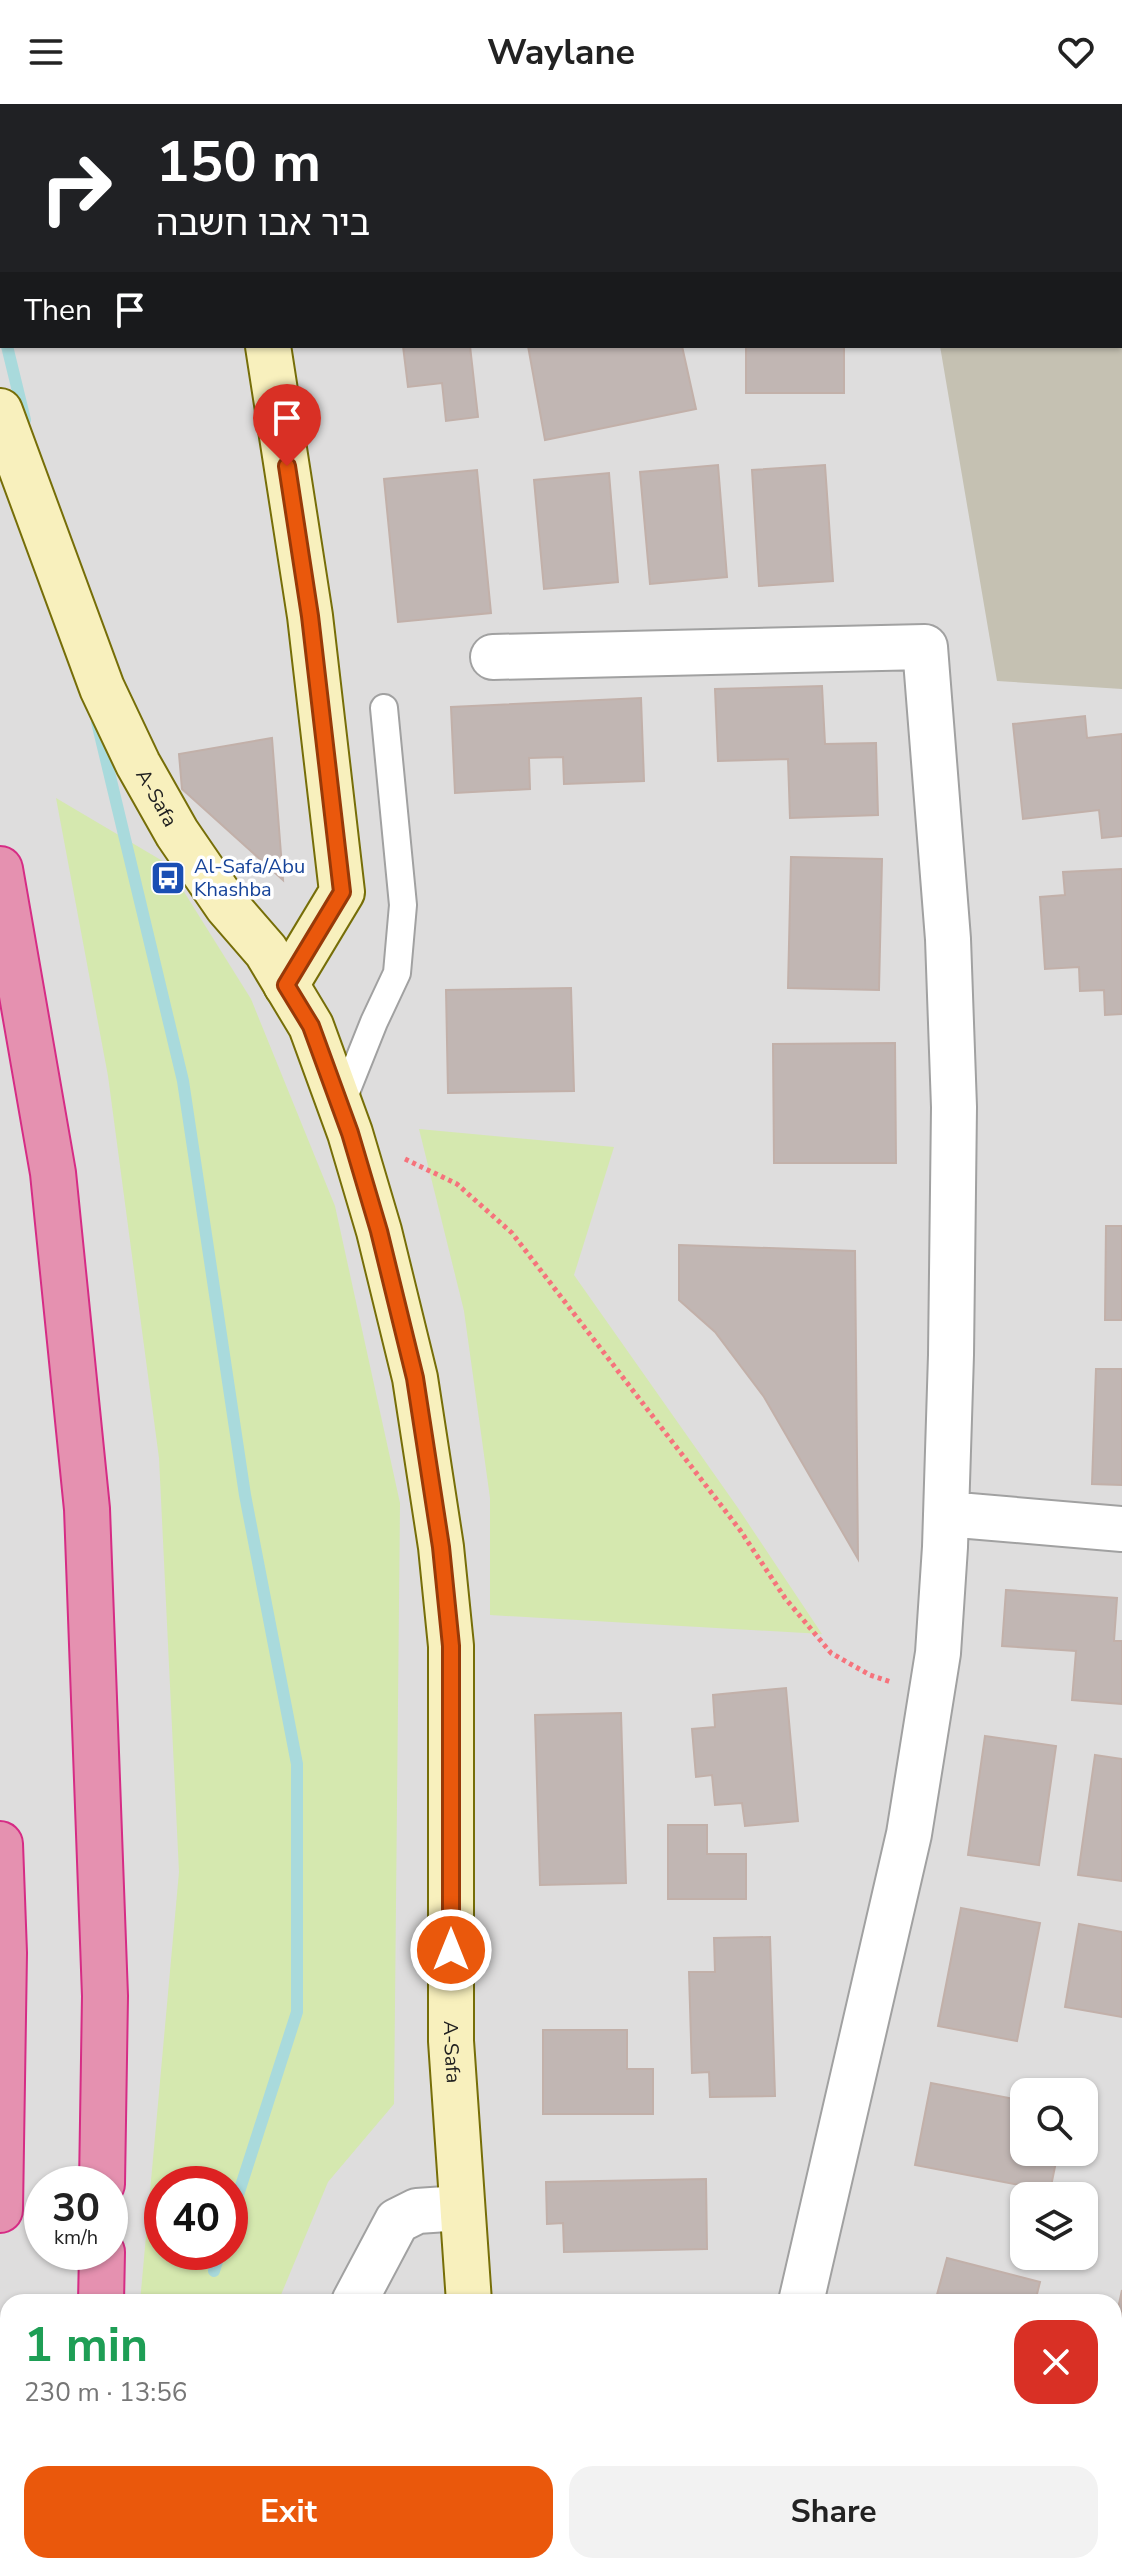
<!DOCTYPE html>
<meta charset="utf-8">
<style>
:root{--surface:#fff;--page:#f2f2f2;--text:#222;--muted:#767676;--accent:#ea580c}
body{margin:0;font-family:"Nunito Sans","Noto Sans Hebrew",sans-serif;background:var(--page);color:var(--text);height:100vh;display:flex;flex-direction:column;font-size:30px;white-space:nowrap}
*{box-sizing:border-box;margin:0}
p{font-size:26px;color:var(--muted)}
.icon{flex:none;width:44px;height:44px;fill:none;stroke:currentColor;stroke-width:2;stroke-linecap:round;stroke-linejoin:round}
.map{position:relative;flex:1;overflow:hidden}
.details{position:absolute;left:0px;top:2190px;width:1122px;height:280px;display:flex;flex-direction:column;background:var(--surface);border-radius:24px 24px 0 0;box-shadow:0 2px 6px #0004}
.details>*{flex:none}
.hud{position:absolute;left:0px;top:0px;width:1122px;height:244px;box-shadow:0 2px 6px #0004;background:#202124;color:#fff;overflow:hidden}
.tools{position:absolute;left:1010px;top:1974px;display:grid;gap:16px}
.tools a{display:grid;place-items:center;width:88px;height:88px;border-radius:16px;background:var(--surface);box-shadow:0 2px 6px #0004;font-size:40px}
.speed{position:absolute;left:24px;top:2062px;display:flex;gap:16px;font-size:40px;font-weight:700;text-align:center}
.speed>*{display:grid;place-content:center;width:104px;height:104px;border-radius:50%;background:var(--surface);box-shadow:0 2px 6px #0004;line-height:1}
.speed small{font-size:20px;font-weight:400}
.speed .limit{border:12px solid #d22;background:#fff;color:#111}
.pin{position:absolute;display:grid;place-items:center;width:68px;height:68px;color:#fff;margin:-82px -34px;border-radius:50% 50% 50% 0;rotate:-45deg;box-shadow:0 0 8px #0007}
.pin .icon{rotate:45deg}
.me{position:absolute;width:88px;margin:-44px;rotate:0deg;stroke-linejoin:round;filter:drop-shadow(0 0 6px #0008)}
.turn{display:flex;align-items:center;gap:28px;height:168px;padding:0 24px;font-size:36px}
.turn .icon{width:104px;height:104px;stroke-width:2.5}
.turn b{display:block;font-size:56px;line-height:68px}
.then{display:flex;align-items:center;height:76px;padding:0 24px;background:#0003;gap:16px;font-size:30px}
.round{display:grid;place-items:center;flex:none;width:84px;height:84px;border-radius:24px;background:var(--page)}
.overview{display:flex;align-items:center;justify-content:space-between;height:136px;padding:0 24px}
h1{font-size:48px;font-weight:700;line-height:60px;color:#1e9e55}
.action{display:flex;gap:16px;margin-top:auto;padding:16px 24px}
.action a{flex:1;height:92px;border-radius:24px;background:var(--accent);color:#fff;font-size:32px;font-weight:700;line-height:92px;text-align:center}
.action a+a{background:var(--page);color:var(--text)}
header{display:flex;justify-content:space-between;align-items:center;height:104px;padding:0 24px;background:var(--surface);font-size:36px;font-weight:700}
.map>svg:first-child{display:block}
.residential{fill:#dedddd;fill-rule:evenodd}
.construction{fill:#c5c1b2}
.grass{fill:#d5e8af;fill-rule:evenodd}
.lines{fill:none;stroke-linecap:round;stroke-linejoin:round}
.stream{stroke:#a9dadc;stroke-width:12}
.building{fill:#c1b6b3;stroke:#c2b0a9;stroke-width:2}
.lane-casing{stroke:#a1a1a1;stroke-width:30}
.street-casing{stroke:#a1a1a1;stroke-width:48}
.secondary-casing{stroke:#766e08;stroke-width:48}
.highway-casing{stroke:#d62c85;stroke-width:48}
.path{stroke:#f6737c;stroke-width:5;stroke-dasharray:4 4;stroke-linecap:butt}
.lane{stroke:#fff;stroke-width:26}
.street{stroke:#fff;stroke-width:44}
.secondary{stroke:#f8f0bd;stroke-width:44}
.highway{stroke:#e591b0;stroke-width:44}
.route-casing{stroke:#983908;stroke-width:20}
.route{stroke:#ea580c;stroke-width:14}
.labels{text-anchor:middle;stroke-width:7;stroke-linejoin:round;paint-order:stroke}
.street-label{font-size:20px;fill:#202020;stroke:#fff}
.transit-label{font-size:20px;fill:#164399;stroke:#fff;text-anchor:start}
</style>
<header><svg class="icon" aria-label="menu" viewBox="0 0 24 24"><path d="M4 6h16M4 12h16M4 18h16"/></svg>Waylane<svg class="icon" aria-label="heart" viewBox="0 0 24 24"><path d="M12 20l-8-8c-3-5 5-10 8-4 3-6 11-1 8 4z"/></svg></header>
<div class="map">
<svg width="1122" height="2470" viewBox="0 0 1122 2470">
<rect width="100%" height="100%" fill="#f0ebe7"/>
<path class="residential" d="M0,0h1122v2470h-1122zM2,2h1118v240h-1118zM1024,1988h60v60h-60zM42,2080h68v68h-68zM162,2080h68v68h-68zM1024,2092h60v60h-60zM8,2198h1106v264h-1106z"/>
<path class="construction" d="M903,0h219v585l-125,-8 -57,-335h180v-240h-216z"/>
<path class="grass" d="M56,694l110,65 85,136 84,207 65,297 -6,601 -66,78 -50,120h-138l39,-430 -20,-414 -51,-382zM162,2080h68v68h-68z
M419,1025l195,18 -40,128 164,233 84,126 -332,-19v-117l-26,-187z"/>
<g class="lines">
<path class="stream" d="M0,213l2,8
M7,242l18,74
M97,618l86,359 62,414 52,269v248l-67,208
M214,2167l6,-19"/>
</g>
<path class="building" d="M403,242h67l8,71 -32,4 -4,-38 -34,4z
M528,242h154l14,63 -151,31z
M746,242h98v47h-98z
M718,361l9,112 -77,7 -10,-112z
M825,361l8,116 -74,5 -7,-116z
M477,366l14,143 -93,9 -14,-143z
M609,369l9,109 -74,7 -10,-109z
M822,582l3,58 51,-1 2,72 -88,3 -2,-59 -70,2 -3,-72z
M641,594l3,83 -80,3 -1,-27 -34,1 1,31 -75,4 -4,-86z
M1085,612l2,22 35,-4v102l-20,2 -3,-28 -76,9 -10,-95z
M272,634l11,142 -101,-91 -3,-35z
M791,753l91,2 -3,131 -91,-2z
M1122,765v145l-17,1 -1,-25 -24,1 -1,-24 -34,2 -5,-72 25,-2 -2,-23z
M571,884l3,103 -126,2 -2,-103z
M895,939l1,120h-122l-1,-119z
M1106,1122h16v94h-17z
M679,1141l176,6 3,308 -94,-162 -49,-65 -36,-32z
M1096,1265h26v116l-30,-1z
M1006,1486l111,8 -3,43h8v63l-50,-4 4,-49 -74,-5z
M786,1584l12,133 -53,5 -3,-23 -27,2 -3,-30 -16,2 -4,-48 23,-2 -2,-32z
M621,1609l5,170 -86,2 -5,-170z
M985,1632l71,10 -17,119 -71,-10z
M1095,1651l27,4v122l-44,-6z
M668,1721h39v29h39v45h-78z
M961,1804l79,15 -23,118 -79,-15z
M1079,1820l43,8v85l-57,-10z
M770,1833l5,159 -65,1 -1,-25 -17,1 -3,-101h26l-1,-34z
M543,1926h84v39h26v45h-110z
M931,1979l93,18v51h34l-8,39 -135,-26z
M706,2075l1,70 -143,3 -1,-29 -16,1 -1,-42z
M947,2154l93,24 -5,20h-100z
M1122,2186v109l-8,-1v-71z
M354,2462h79l1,8h-80z
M598,2462h65v8h-64z
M898,2462h39l-2,8z
M973,2462h46l-2,8h-46z"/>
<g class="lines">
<g class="lane-casing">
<path id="lane" d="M340,1003l34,-85 23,-49 6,-68 -19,-197"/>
</g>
<g class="street-casing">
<path id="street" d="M493,553l432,-10 23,292 6,168 -3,248 -6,192 -7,106 -29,181 -108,468
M946,1410l176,15
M354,2198l43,-81 20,-10 44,-3
M1114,2347l8,2
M237,2470l4,-8
M739,2470l1,-8"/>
</g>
<g class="secondary-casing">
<g id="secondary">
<path d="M244,0v2"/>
<path d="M268,242l42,270 32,276 -56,93"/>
<path id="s1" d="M0,307l102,277 36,76 39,69 50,73 39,45 45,75 39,107 29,98 36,147 26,169 10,99v395l18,261"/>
<path d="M496,2462l1,8"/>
</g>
</g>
<g class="highway-casing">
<path id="highway" d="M0,765l53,304 34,336 18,487 -3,188
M0,1740l4,109 -4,257
M101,2198l1,-50
M83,2470l1,-8"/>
</g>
<path class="path" d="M405,1055l52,25 55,49 228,297 45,68 46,55 39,22 21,7"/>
<use href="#lane" class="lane"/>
<use href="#street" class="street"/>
<use href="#secondary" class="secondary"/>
<use href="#highway" class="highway"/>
</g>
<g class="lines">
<g class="route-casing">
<path id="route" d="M287,362l23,150 32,276 -56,93 25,41 39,107 29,98 36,147 26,169 10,99v304"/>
</g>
<use href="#route" class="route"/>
</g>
<defs>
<g id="bus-square" transform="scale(1.8)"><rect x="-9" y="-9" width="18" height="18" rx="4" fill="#1a4fb4" stroke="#fff"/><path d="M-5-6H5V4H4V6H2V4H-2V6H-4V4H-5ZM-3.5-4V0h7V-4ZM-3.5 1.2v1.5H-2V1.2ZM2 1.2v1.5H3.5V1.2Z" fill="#fff"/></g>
</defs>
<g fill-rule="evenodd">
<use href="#bus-square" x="168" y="774"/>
</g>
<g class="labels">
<g class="street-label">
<text dy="7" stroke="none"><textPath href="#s1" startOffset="418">A-Safa</textPath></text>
<text dy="7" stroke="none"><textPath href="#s1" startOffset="1738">A-Safa</textPath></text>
</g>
<g class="transit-label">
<text x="194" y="769">Al-Safa/Abu<tspan x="194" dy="23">Khashba</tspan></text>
</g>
</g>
</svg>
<div class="tools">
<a><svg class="icon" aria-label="search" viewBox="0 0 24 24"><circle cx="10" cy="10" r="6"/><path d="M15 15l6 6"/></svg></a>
<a><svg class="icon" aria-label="layers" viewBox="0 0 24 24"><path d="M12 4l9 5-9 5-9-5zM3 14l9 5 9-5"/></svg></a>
</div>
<div class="speed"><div>30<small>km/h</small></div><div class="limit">40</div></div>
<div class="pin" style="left:287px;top:362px;background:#d93025"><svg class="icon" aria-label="arrive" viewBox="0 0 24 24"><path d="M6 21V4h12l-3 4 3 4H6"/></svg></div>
<svg class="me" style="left:451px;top:1846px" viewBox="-20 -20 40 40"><circle r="17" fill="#ea580c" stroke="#fff" stroke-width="3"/><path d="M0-11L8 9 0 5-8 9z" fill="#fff"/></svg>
<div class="hud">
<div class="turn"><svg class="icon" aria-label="right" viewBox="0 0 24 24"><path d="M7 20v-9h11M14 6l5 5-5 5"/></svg><div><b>150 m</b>ביר אבו חשבה</div></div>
<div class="then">Then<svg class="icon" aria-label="arrive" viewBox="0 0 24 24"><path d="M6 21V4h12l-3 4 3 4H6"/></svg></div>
</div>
<section class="details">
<div class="overview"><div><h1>1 min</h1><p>230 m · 13:56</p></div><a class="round" style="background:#d93025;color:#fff"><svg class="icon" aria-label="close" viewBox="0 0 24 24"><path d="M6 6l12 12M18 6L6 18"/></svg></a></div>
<div class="action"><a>Exit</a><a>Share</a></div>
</section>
</div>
